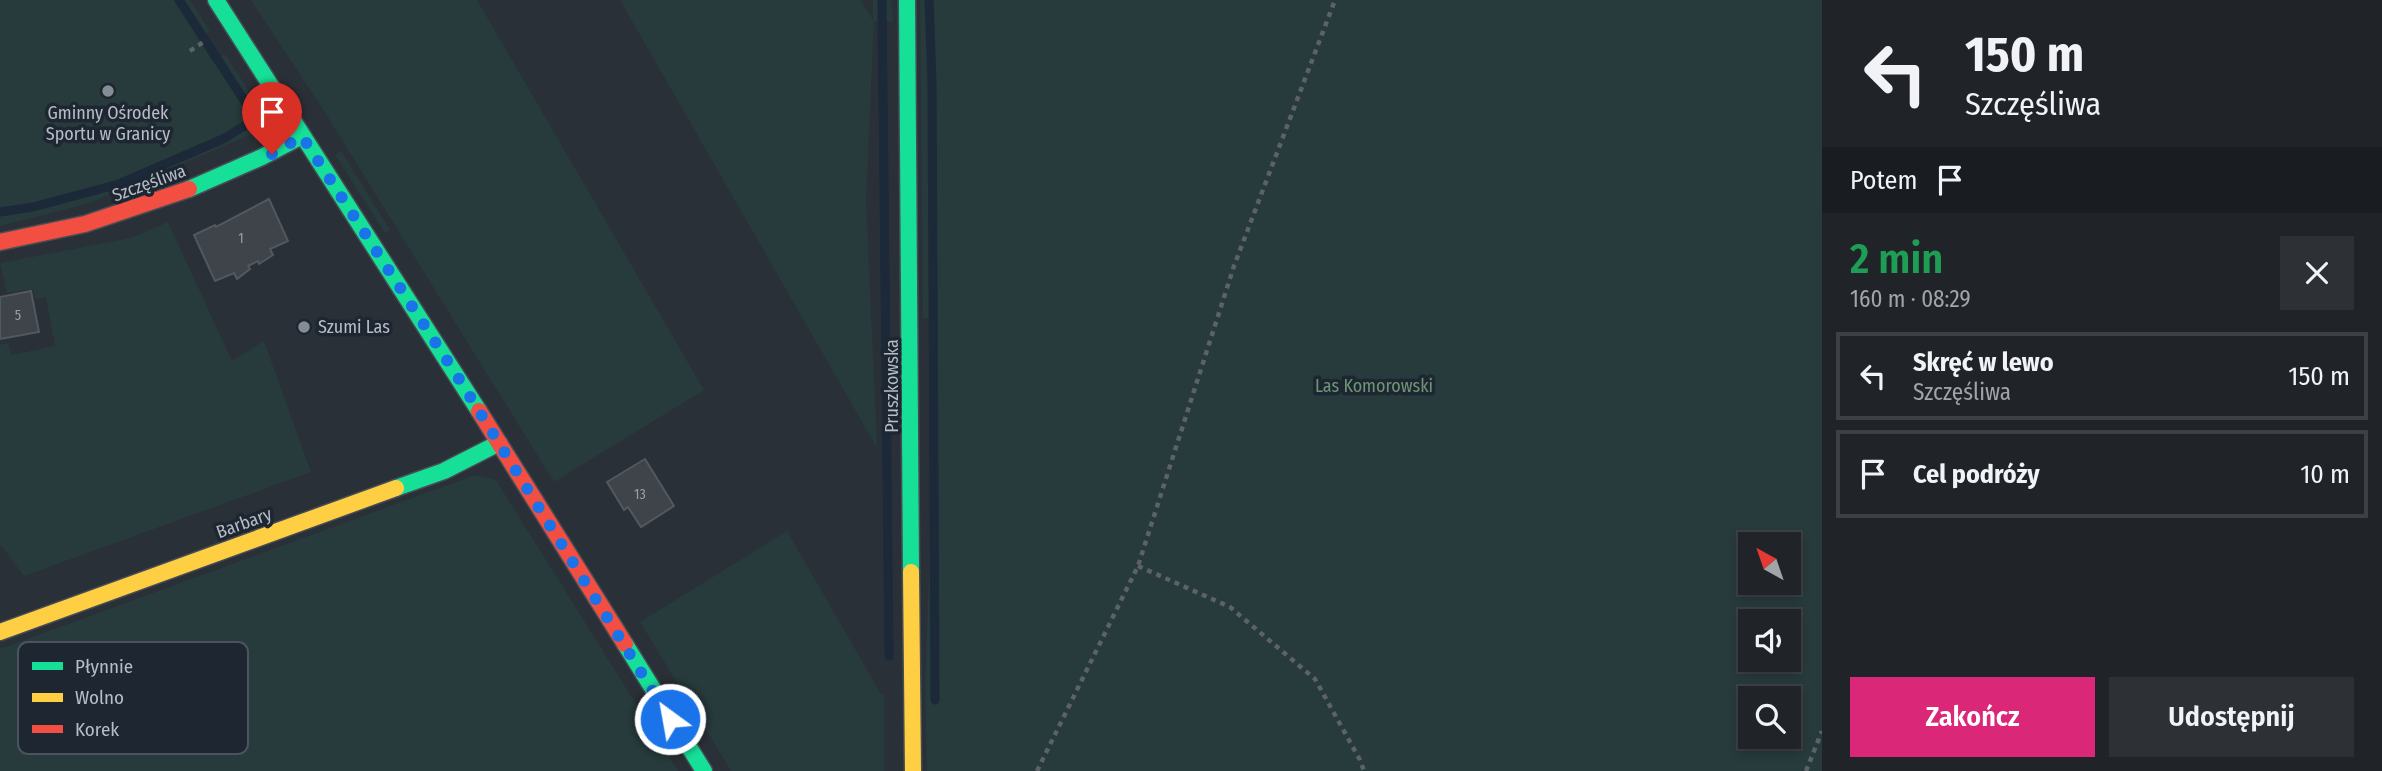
<!DOCTYPE html>
<html lang="pl">
<meta charset="utf-8">
<style>
:root{--surface:#202429;--page:#2d3035;--text:#f1f3f6;--muted:#a2a4a8;--line:#3d4146;--accent:#db2777}
body{margin:0;font-family:"Fira Sans Condensed",sans-serif;background:var(--page);color:var(--text);height:100vh;display:flex;flex-direction:column;font-size:26px;white-space:nowrap}
*{box-sizing:border-box;margin:0}
p{font-size:23px;color:var(--muted)}
.icon{flex:none;width:38px;height:38px;fill:none;stroke:currentColor;stroke-width:2;stroke-linecap:round;stroke-linejoin:round}
.map{position:relative;flex:1;overflow:hidden}
.panel{display:flex;flex-direction:column;background:var(--surface);width:560px}
.panel>*{flex:none}
.hud{background:#202429;color:var(--text);overflow:hidden}
.needle{width:46px;rotate:320deg}
.fabs{position:absolute;left:1738px;top:532px;display:grid;gap:14px}
.fabs a{display:grid;place-items:center;width:63px;height:63px;border-radius:0px;background:var(--surface);box-shadow:0 4px 10px #0003,0 0 0 2px var(--line);font-size:35px}
.pin{position:absolute;display:grid;place-items:center;width:60px;height:60px;color:#fff;margin:-72px -30px;border-radius:50% 50% 50% 0;rotate:-45deg;box-shadow:0 0 7px #0007}
.pin .icon{rotate:45deg}
.me{position:absolute;width:77px;margin:-38px;rotate:328deg;stroke-linejoin:round;filter:drop-shadow(0 0 5px #0008)}
.turn{display:flex;align-items:center;gap:24px;height:147px;padding:0 28px;font-size:32px}
.turn .icon{width:91px;height:91px;stroke-width:2.5}
.turn b{display:block;font-size:49px;line-height:60px}
.then{display:flex;align-items:center;height:66px;padding:0 28px;background:#0003;gap:14px;font-size:26px}
.round{display:grid;place-items:center;flex:none;width:74px;height:74px;border-radius:0px;background:var(--page)}
.head{display:flex;align-items:center;justify-content:space-between;height:119px;padding:0 28px}
h1{font-size:42px;font-weight:600;line-height:52px;color:#1e9e55}
.primary-button{display:flex;gap:14px;margin-top:auto;padding:14px 28px}
.primary-button a{flex:1;height:80px;border-radius:0px;background:var(--accent);color:#fff;font-size:28px;font-weight:600;line-height:80px;text-align:center}
.primary-button a+a{background:var(--page);color:var(--text)}
ul{padding:0;list-style:none}
li{display:flex;align-items:center;gap:21px;height:88px;margin:0 14px 10px;padding:0 14px;border:4px solid var(--line);border-radius:0px}
li div{flex:1}
li b{display:block;font-size:26px}
li em{font-style:normal}
main{display:flex;flex:1;min-height:0}
.map>svg:first-child{display:block}
.green{fill:#273a3c;fill-rule:evenodd}
.lines{fill:none;stroke-linecap:round;stroke-linejoin:round}
.stream{stroke:#1b2939;stroke-width:9}
.building{fill:#3f444b;stroke:#52585f;stroke-width:2}
.fast-casing{stroke:#484d54;stroke-width:19}
.slow-casing{stroke:#484d54;stroke-width:19}
.jam-casing{stroke:#484d54;stroke-width:19}
.path{stroke:#5c6267;stroke-width:4.5;stroke-dasharray:5 5;stroke-linecap:butt}
.fast{stroke:#16e098;stroke-width:16}
.slow{stroke:#ffcf43;stroke-width:16}
.jam{stroke:#f24e42;stroke-width:16}
.route{stroke:#1a73e8;stroke-width:12;stroke-dasharray:0 21.6}
.poi-dot{fill:#848c95;stroke:#1e2731;stroke-width:2.5}
.labels{text-anchor:middle;stroke-width:7;stroke-linejoin:round;paint-order:stroke}
.number-label{font-size:14px;fill:#989fa8}
.poi-label{font-size:18px;fill:#b5bdc7;stroke:#1e2731}
.street-label{font-size:18px;fill:#b5bdc7;stroke:#1e2731}
.park-label{font-size:18px;fill:#6d9774;stroke:#1e2731}
.key{fill:#1e2731;stroke:#4b545e;stroke-width:2}
.key-label{font-size:19px;fill:#b5bdc7}
</style>
<main>
<div class="map">
<svg width="1822" height="771" viewBox="0 0 1822 771">
<rect width="100%" height="100%" fill="#2a3037"/>
<path class="green" d="M0,0h190l20,31 -11,8 13,22 13,-7 45,69 -12,18 -3,1 -3,-8 -162,69 -90,23z
M251,0h226l227,390 -150,92 -228,-368z
M620,0h240l13,20v-20h18l2,21h-19l-8,178 11,249z
M920,0h902v771h-895l-2,-81 13,-371 -15,-1zM1750,544h38v39h-38zM1750,621h38v39h-38zM1750,698h38v39h-38z
M341,151l49,79 -5,3 -50,-78z
M168,222l64,139 32,-20 47,131 -287,104 -24,-32v-199l8,-2 3,12 44,-9 -9,-49 -11,2 -2,-10 -26,4 -7,-30 131,-25z
M475,475l21,5 182,291h-678v-122z
M787,531l94,163h3v77h-153l-91,-149z"/>
<g class="lines">
<path class="stream" d="M882,0l7,656
M929,0l3,82 3,618
M0,212l33,-5 86,-23 104,-45 31,-19 -1,-6 -74,-114"/>
</g>
<path class="building" d="M269,199l19,42 -18,8 3,6 -14,9 -1,-3 -10,5 2,3 -13,10 -3,-6 -19,8 -21,-46 21,-10 1,2z
M31,291l8,41 -39,7v-42z
M645,459l29,47 -33,21 -13,-20 -4,3 -17,-28z"/>
<g class="lines">
<g class="fast-casing">
<path id="fast" d="M216,0l263,411
M907,0l4,572
M189,189l73,-32 40,-21
M396,488l48,-17 55,-28
M625,644l79,127"/>
</g>
<g class="slow-casing">
<path id="slow" d="M911,572l2,199
M0,632l396,-144"/>
</g>
<g class="jam-casing">
<path id="jam" d="M0,242l85,-18 104,-35
M479,411l146,233"/>
</g>
<path class="path" d="M190,51l15,-10
M1138,566l92,41 85,72 45,81 4,11
M1037,771l101,-205 96,-300 101,-266
M1806,771l16,-40"/>
<use href="#fast" class="fast"/>
<use href="#slow" class="slow"/>
<use href="#jam" class="jam"/>
</g>
<g class="lines">
<path class="route" d="M272,154l30,-18 157,243 211,340"/>
</g>
<g class="poi-dot">
<circle cx="108" cy="91" r="7"/>
<circle cx="304" cy="327" r="7"/>
</g>
<g class="labels">
<g class="number-label">
<text x="241" y="243">1</text>
<text x="18" y="320">5</text>
<text x="640" y="499">13</text>
</g>
<g class="poi-label">
<text x="108" y="119">Gminny Ośrodek<tspan x="108" dy="21">Sportu w Granicy</tspan></text>
<text x="318" y="333" text-anchor="start">Szumi Las</text>
</g>
<g class="street-label">
<text transform="translate(149 183) rotate(-20)" y="6">Szczęśliwa</text>
<text transform="translate(892 386) rotate(-90)" y="6">Pruszkowska</text>
<text transform="translate(244 523) rotate(-20)" y="6">Barbary</text>
</g>
<g class="park-label">
<text x="1374" y="392">Las Komorowski</text>
</g>
</g>
<rect x="18" y="642" width="230" height="112" rx="10" class="key"/>
<rect x="32" y="662" width="31" height="8" fill="#16e098"/>
<rect x="32" y="693" width="31" height="9" fill="#ffcf43"/>
<rect x="32" y="725" width="31" height="8" fill="#f24e42"/>
<g class="key-label">
<text x="75" y="673">Płynnie</text>
<text x="75" y="704">Wolno</text>
<text x="75" y="736">Korek</text>
</g>
</svg>
<div class="fabs">
<a><svg class="needle" viewBox="-14 -14 28 28"><path d="M0-13l5 13h-10z" fill="#e53935"/><path d="M0 13l5-13h-10z" fill="#a2a4a8"/></svg></a>
<a><svg class="icon" aria-label="sound" viewBox="0 0 24 24"><path d="M4 9h4l5-4v14l-5-4H4zM17 9q2 3 0 6"/></svg></a>
<a><svg class="icon" aria-label="search" viewBox="0 0 24 24"><circle cx="10" cy="10" r="6"/><path d="M15 15l6 6"/></svg></a>
</div>
<div class="pin" style="left:272px;top:154px;background:#d93025"><svg class="icon" aria-label="arrive" viewBox="0 0 24 24"><path d="M6 21V4h12l-3 4 3 4H6"/></svg></div>
<svg class="me" style="left:670px;top:719px" viewBox="-20 -20 40 40"><circle r="17" fill="#1a73e8" stroke="#fff" stroke-width="3"/><path d="M0-11L8 9 0 5-8 9z" fill="#fff"/></svg>
</div>
<section class="panel">
<div class="hud">
<div class="turn"><svg class="icon" aria-label="left" viewBox="0 0 24 24"><path d="M17 20v-9H6M10 6l-5 5 5 5"/></svg><div><b>150 m</b>Szczęśliwa</div></div>
<div class="then">Potem<svg class="icon" aria-label="arrive" viewBox="0 0 24 24"><path d="M6 21V4h12l-3 4 3 4H6"/></svg></div>
</div>
<div class="head"><div><h1>2 min</h1><p>160 m · 08:29</p></div><a class="round"><svg class="icon" aria-label="close" viewBox="0 0 24 24"><path d="M6 6l12 12M18 6L6 18"/></svg></a></div>
<ul>
<li><svg class="icon" aria-label="left" viewBox="0 0 24 24"><path d="M17 20v-9H6M10 6l-5 5 5 5"/></svg><div><b>Skręć w lewo</b><p>Szczęśliwa</p></div><em>150 m</em></li>
<li><svg class="icon" aria-label="arrive" viewBox="0 0 24 24"><path d="M6 21V4h12l-3 4 3 4H6"/></svg><div><b>Cel podróży</b></div><em>10 m</em></li>
</ul>
<div class="primary-button"><a>Zakończ</a><a>Udostępnij</a></div>
</section>
</main>
